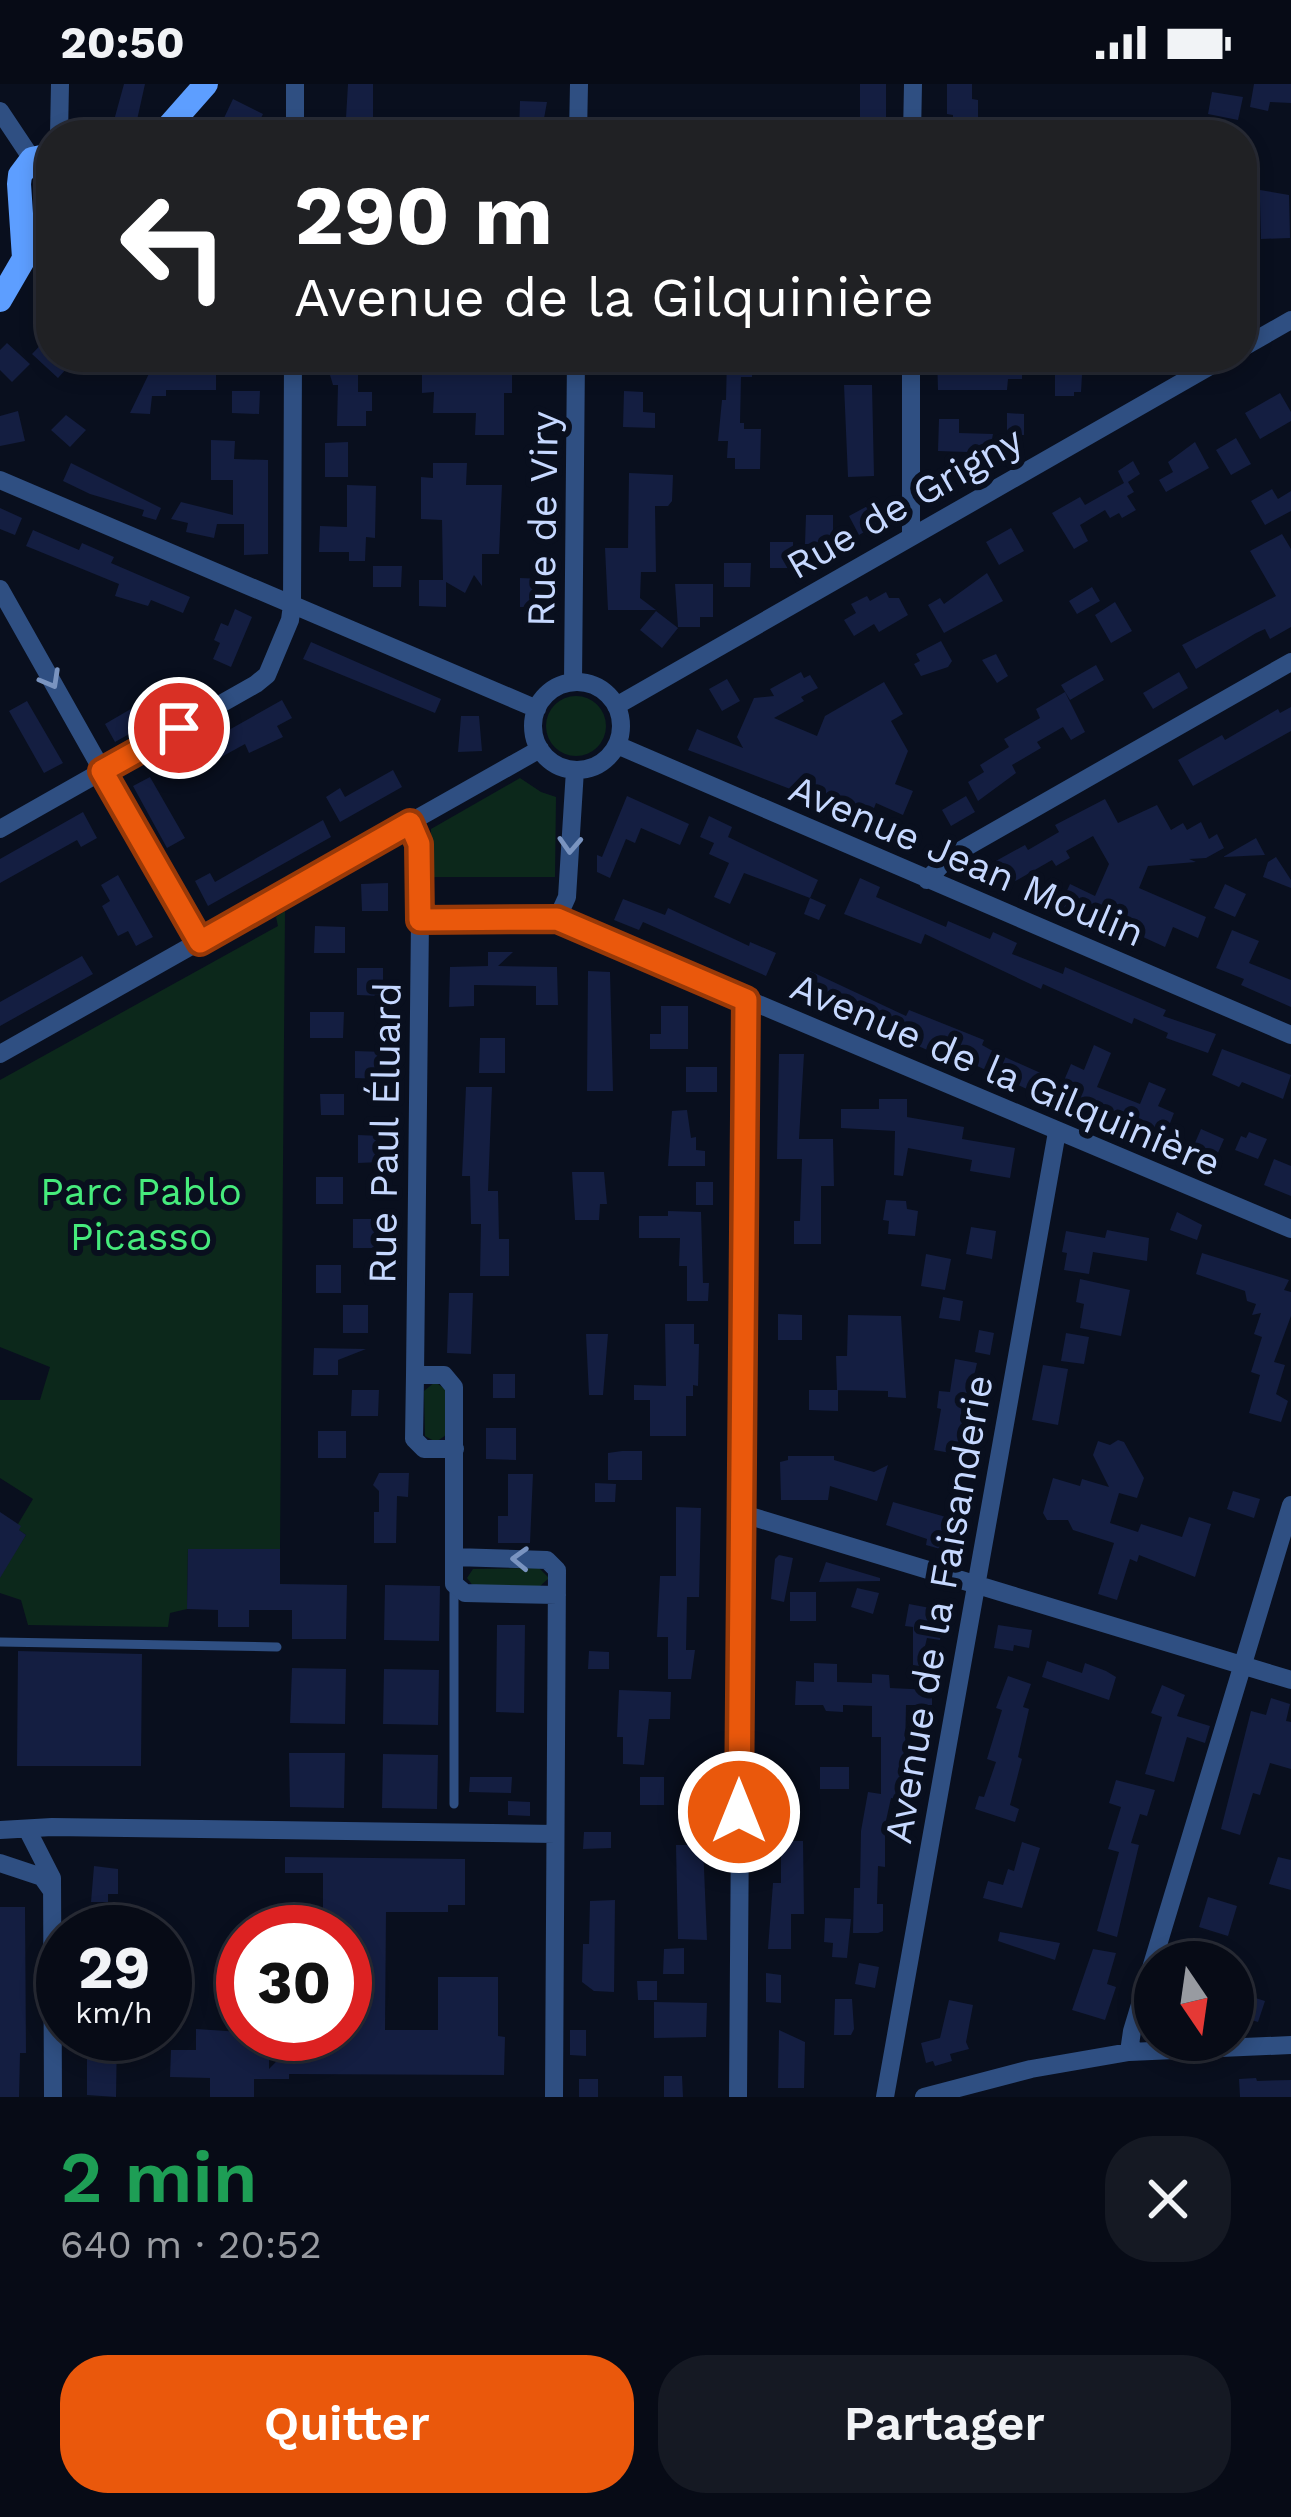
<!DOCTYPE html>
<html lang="fr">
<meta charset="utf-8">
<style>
:root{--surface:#070b16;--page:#151923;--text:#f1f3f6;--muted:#989ba1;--line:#282b35;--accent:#ea580c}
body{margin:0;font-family:"Work Sans",sans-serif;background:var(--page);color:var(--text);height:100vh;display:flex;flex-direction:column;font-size:45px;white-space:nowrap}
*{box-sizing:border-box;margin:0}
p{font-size:39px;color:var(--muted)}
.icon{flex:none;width:66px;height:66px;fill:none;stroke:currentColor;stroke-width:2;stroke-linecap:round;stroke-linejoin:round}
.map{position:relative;height:2013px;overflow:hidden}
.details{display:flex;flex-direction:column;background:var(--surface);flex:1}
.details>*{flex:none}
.top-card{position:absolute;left:36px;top:36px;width:1221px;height:252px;border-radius:48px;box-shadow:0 6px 18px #0003,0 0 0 3px var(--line);background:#202124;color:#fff;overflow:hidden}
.needle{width:78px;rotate:167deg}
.buttons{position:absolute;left:1134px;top:1857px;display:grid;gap:24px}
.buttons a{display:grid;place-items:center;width:120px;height:120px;border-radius:50%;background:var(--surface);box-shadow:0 6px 18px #0003,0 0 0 3px var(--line);font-size:60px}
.speed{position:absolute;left:36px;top:1821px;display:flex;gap:24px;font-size:60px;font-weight:700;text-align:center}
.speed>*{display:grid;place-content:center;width:156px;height:156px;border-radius:50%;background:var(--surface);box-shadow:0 6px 18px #0003,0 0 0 3px var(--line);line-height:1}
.speed small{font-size:30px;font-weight:400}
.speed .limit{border:18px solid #d22;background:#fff;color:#111}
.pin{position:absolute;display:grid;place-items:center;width:102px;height:102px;color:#fff;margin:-51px;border:6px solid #fff;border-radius:50%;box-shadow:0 3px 12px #0007}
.me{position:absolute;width:132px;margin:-66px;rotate:0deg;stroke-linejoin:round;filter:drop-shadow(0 0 9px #0008)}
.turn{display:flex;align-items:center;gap:42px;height:252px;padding:0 60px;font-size:54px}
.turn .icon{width:156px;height:156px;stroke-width:2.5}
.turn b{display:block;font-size:84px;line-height:102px}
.round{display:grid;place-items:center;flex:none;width:126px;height:126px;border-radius:48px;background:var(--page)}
.head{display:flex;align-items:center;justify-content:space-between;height:204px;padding:0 60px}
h1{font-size:72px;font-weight:600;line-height:90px;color:#1e9e55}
.primary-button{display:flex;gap:24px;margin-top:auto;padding:24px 60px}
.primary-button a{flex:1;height:138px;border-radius:48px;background:var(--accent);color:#fff;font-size:48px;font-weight:600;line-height:138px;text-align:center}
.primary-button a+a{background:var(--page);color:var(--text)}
.status{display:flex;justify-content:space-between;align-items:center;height:84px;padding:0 60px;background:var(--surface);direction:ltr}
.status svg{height:33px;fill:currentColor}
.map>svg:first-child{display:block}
.green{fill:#0c281b}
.building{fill:#141e41}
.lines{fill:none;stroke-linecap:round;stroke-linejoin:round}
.lane{stroke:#2f4f82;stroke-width:9}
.street{stroke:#2f4f82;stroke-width:18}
.secondary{stroke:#5d9eff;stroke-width:24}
.oneway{stroke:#7a94c0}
.route-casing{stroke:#983908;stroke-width:30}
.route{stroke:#ea580c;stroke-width:21}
.labels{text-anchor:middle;stroke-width:12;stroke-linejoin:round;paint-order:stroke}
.street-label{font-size:39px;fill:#c6d8ff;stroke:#090f1e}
.park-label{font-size:39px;fill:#46eb7c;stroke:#090f1e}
</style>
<div class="status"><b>20:50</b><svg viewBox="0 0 49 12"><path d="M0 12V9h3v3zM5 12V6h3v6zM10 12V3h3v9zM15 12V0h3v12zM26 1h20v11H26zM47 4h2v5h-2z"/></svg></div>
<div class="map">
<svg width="1291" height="2013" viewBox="0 0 1291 2013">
<rect width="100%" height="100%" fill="#090f1e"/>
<path class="green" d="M546 642a30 30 0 1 1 60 0a30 30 0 1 1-60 0Z
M520,694l21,14 15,5 -1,80h-125l1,-48z
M285,827l-5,638h-92l-1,60 -17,4 -2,14 -140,-2 -7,-25 -21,-7v-18l26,-40 -7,-5 -1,-6 15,-25 -33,-21v-78h40l10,-33 -50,-20v-267l278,-154 -2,-9z
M435,1298l10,7 1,46 -10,7 -11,-6 -1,-45z
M539,1484l10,10 -10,9h-65l-7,-9 6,-9z"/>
<path class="building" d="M124,0h21l-10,45 -22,-5z
M348,0h25v43h-5v8h-23z
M860,0h26v47h-8v4h-18z
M947,0h25v15l6,1v26h-25v-11l-6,-1z
M1254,0h37v19l-21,-1 -2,9 -18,-4z
M1212,8l31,5 -5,23 -30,-6z
M233,15l30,15 -9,18 -30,-14z
M520,17l27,1 -6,33h-22z
M1242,103l47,8 1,43 -29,1 -1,-37h-18z
M1259,171l1,24h-18v-23z
M51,250v23h26l-19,21 -26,-24z
M7,259l23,21 -18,18 -12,-12v-20z
M157,273l59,1v32h-50v6h-14l-2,18 -20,-1z
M330,273h28v35h14v19h-6v15h-29l1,-41h-5l-3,-10z
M422,273l90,6v30h-8v42h-29l1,-22h-43l1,-21 -12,1z
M727,273h52v16l-27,-1v5h-11l-1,46h4v6h17l-1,40h-25v-11h-8l1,-17h-10l4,-41h4z
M937,273h22v12l31,1v-13h32v22h-14l-1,11h-69z
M1055,290l27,1 -1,17h-7v4h-19z
M844,301h28l2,91 -26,1z
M232,307h28l-1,23 -27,-1z
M624,307l19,1v20l12,1v15l-32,-1z
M1280,309l11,19v9l-31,18 -15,-26z
M18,327l7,30 -25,5v-30z
M1007,329l17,1v21h-17z
M66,331l20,15 -16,17 -19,-17z
M939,335h20v14l34,1 -5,25 -21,-1v-6l-29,-1z
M1236,354l15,26 -20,11 -15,-25z
M211,356l24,1 -1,18 34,1v94l-24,1v-31h-27l-3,14 -28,-6 2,-9 -17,-4 10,-17 52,13v-35h-22z
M348,358v35h-23v-34z
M1195,358l14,26 -43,24 -7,-12 14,-8 -5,-10z
M1133,377l7,13 -12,8 6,10 -7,4 9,14 -14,8 -3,-5 -9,5 -5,-8 -25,15 8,16 -14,8 -22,-36 28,-16 5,8 39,-22 -6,-12z
M71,379l90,45 -5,12 -14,-4 2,-6 -54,-16 -27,-13z
M433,379h34l-1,22h36l-3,69h-17v32l-8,-11 -9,18 -19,-11v25l-27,-1v-26h24l-1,-60 -21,-1v-42l12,1z
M629,389l44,2 -1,26 -4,5h-13l1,66h-15l-1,26 16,12h-48l-3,-62h23z
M347,401l29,1 -1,52 -9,-1 -1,24h-16v-9h-30l1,-26 27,1z
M1272,405l6,10 13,-8v20l-26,14 -14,-24z
M875,418l10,18 -26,15 -10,-19z
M0,424l22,10 -7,17 -15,-6z
M806,431h27v29h-28z
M1011,444l13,23 -25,14 -13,-23z
M33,446l46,20 3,-7 32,14 -3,6 79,34 -7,16 -32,-13 -3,6 -33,-10 4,-12 -93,-38z
M1282,450l9,15v78l-21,12 -5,-10 -9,4 -60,36 -14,-24 94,-49 -26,-45z
M770,458h23v26h-23z
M724,479h27l-1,24h-26z
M373,482h29l-1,21h-28z
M987,489l16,28 -59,32 -16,-28 12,-7 4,6z
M520,494l24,1v28h-24z
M675,500h38v33h-13v10h-22z
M1092,503l8,14 -23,13 -8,-13z
M886,508l3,6h10l9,17 -29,17 -5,-8 -20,12 -10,-16 12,-7 -5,-9 16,-8 3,5z
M1115,518l17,29 -21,12 -16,-28z
M235,525l17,8 -21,50 -18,-8 7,-16 -6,-3 7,-17 7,3z
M656,527l22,17 -16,20 -22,-18z
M941,557l11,20 -4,6 -27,9 -7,-12 6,-3 -4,-7z
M311,558l130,57 -6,14 -132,-54z
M996,570l12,22 -11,7 -15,-23z
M1096,581l8,15 -34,20 -9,-15z
M801,588l3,6 6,-3 8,13 -17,9 3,4 -30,17 43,18 8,-20 59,-34 19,32 -12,7 17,30 -13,33 18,7 -10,24 -27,-12 -5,13 -14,-6 -1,4 -168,-64 9,-21 46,19 -6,-11 17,-39 20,-2 -4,-7z
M1179,588l9,16 -35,21 -10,-16z
M184,594l11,19 -80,45 -10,-18z
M727,595l13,22 -18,10 -13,-22z
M1065,608l20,40 -14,8 -8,-13 -26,15 4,6 -29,17 4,8 -38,28 -10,-19 16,-10 -4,-7 29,-18 -5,-8 36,-21 -4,-9z
M282,616l10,18 -15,8 6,11 -34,16 -4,-9 -31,17 -10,-17z
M27,617l36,62 -19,10 -35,-62z
M1291,623v24l-98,55 -15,-26 44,-25 3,5 53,-31 2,4z
M461,632h18l3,35 -24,1z
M393,686l9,17 -62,35 -14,-25 14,-9 5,9z
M150,693l35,61 -18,10 -34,-62z
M627,712l62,28 -9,21 -39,-17 -6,15 -9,-4 -16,39 -13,-6v-17l5,2z
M966,712l9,16 -24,14 -9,-16z
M1105,715l13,24 39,-18 14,25 12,-7 4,7 14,-8 8,17 8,-5 7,14 -18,10 -17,1 7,3 -48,4 -9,22 67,29 -8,21 -25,-11 -8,20 -77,-35 -2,5 -26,-11 10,-22 25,12 14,-32 -16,-28 -27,15 4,7 -14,8 -4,-6 -40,23 -4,-6 -4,2 -10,-17 31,-17 3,5 31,-18 -4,-7z
M83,728l14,26 -16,9 -4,-7 -77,43v-24z
M709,732l23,11 -4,10 90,43 -8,18 -66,-25 -14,31 -16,-7 15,-34 -20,-9 5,-11 -14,-6z
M323,736l8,17 -123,69 -13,-25 15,-8 5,9z
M1256,754l9,17 -42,2z
M1276,773l15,23v8l-28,-11 5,-15z
M118,791l35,62 -17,9 -8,-15 -10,5 -16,-30 8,-5 -9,-16z
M860,794l20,9 -4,10 70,30 2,-6 42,18 3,-7 24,11 -5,11 51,20 2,-7 101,43 -3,6 53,18 -8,19 -42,-15 2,-5 -34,-15 -2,6 -89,-40 -2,5 -116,-55 -4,10 -77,-30z
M388,799v28h-26l-1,-27z
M1225,800l21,10 -11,23 -21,-9z
M810,814l16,7 -7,15 -15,-6z
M623,815l42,16 3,-7 81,38 1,-4 26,11 -10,23 -123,-54 -4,8 -25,-10z
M315,842l30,1v26h-31z
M1232,846l27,11 -10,22 42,17v27l-50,-22 3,-6 -28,-11z
M488,868h25l-15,14 59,1 1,38h-22v-19l-62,-1v21l-25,1 1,-40 38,-1z
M82,872l11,18 -93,52v-24z
M357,884h26v28l-26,-1z
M588,887l22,1 3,119h-26z
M810,887l96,45 3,-6 75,30 -2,5 16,9 65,29 8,-19 13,6 10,-25 17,8 -14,34 43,17 9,-22 17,7 -8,17 16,7 -9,23 -8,-3 -2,4 -43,-17 -3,8 -18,-8 3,-7 -44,-19 -2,5 -75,-35 -2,5 -124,-54 1,-3 -47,-20z
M661,922h27v43h-38v-15h11z
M310,928h34l-1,26h-33z
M480,954h25v35h-26z
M1222,965l69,26 -8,24 -41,-17 -3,5 -27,-12z
M355,967l29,1 -1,27 -28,-1z
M779,970h25l-5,85h34l1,47h-13v58h-27v-23h6l2,-62h-25z
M686,983h31v25h-31z
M466,1003h26l-4,104h10l1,48h10v37h-29l1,-52h-10l-1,-48h-8z
M320,1010h24v21h-23z
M879,1015h28v18l57,10 -2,12 53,9 -5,30 -40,-7 2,-11 -64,-12 -5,28 -9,-1 1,-44 -54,-3v-19h38z
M687,1026l4,28 5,-1v13l9,1v15h-37l4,-55z
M1201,1045l23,10 -10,23 -23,-10z
M1249,1048l18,7 -9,20 -23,-9 6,-14 5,2z
M358,1051l23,1v26l-23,1z
M1274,1075l17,7v30l-27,-11z
M572,1088h32l3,32h-7l-1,16h-24z
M316,1093h27v27h-27z
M696,1098h17v23h-17z
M886,1116l20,1 1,8 11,2 -3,25 -27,-2 1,-13 -6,-1z
M668,1127l33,1 2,71h6l-1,18h-21v-35h-8l1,-28h-41v-22h29z
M1177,1128l25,13 -5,15 -27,-10z
M353,1135h28v29h-28z
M971,1143l25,4 -4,28 -26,-5z
M1107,1146l42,8 -2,23 -54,-9 -4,22 -25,-4 3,-17 -5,-1 4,-21 39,7z
M1202,1169l87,27 -5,10 7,2v24l-17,46 11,3 -9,29 12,7 -7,21 -32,-9 11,-38 -9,-3 11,-35 -8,-3 7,-21 -9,2 4,-11 -9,-3 -2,-10 -49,-17z
M926,1170l25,5 -6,31 -24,-4z
M316,1181h25v28h-25z
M1080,1195l50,11 -9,46 -41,-8 4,-24 -8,-2z
M449,1209h24l-2,61 -24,-1z
M943,1213l20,4 -3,20 -21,-3z
M343,1221h25v28h-25z
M778,1230l24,1v25h-24z
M848,1231l53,1 5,82 -18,-1v-6l-51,-1 -1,-34h11z
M665,1240h29v20h5l-1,42 -5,-1v11h-7v40h-36v-36h-16v-15l32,1z
M979,1246l15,3 -4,22 -15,-3z
M1066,1249l23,4 -5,27 -23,-3z
M586,1250h22l-5,61h-14z
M314,1264l52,1 -28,11v15h-25z
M955,1275l22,4 -21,91 -22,-4 7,-41 -4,-1 2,-17 11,1z
M1043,1281l25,4 -10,56 -26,-5z
M493,1290h22v24h-22z
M352,1306h27l-1,26h-27z
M809,1306h29v21l-29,-1z
M486,1344h30v32l-30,-1z
M318,1347h28v27h-28z
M1118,1356l6,2 20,36 -7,20 -18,-5 -9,30 28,9 3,-8 41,13 7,-20 22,7 -16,53 -56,-22 -2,7 -7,-3 -13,41 -19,-6 16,-51 -41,-13 -5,-10h-21l-4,-7 10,-35 27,8 2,-7 27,8 -16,-32 5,-14 12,4z
M622,1367h20v29h-34v-27z
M788,1372h46v4l40,12 14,-7 -11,36 -47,-15 -2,14h-47l-1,-38 8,-2z
M379,1389h30l-1,24 -11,-1 -1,47h-22v-31h5v-21l-6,-6z
M508,1390h25l-3,69h-32v-27h10z
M595,1399l21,1 -1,18h-20z
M1233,1407l27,8 -6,19 -27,-9z
M893,1418l67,19 -9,31 -25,-7 1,-6 -41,-14z
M676,1423l25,1 -2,89h-12l-1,53h9l-4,29h-23v-42h-11l3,-61h16z
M0,1428l21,14 -2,4 7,5 -26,43z
M188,1465h92v35l67,1 -1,54h-54v-29h-43v17h-31v-17l-31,-1z
M779,1471l14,3 -9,44 -13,-3 4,-40z
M826,1478l54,16v3l-61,1z
M385,1501l55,1 -1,55 -55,-1z
M857,1504l22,5 -6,21 -22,-7z
M790,1508h26v29h-26z
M909,1520l37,7 -6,29 -13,-2 -8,33 -6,-1v-43l-8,-1z
M497,1541h28l-1,88 -28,-1z
M998,1541l34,5 -3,18 -15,-3 -1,6 -19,-3z
M18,1567l124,3 -1,112h-124z
M589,1567l20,1v17h-21z
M1047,1577l35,12 3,-10 21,8 10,6 -7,23 -67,-23z
M814,1579l23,1v18l35,1v-9l17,1 1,13 42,2v15h-26l-2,95 -13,-2 -6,27v42l-7,-1 -1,38h6v27l-5,2h-25l1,-45h6l1,-57 7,-39 13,2v-57h-9v-31l-29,-1v7l-17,-1 -3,-6h-28l1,-24 18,1z
M292,1584l54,1 -1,55 -55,-1z
M384,1585l55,1 -1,55 -55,-1z
M1008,1592l23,8 -8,23 6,2 -11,48 4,2 -12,46 9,4 -4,13 -40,-13 4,-13 5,1 12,-35 -9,-3 15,-49 -6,-2z
M1162,1601l23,10 -8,21 33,10 -5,17 -18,-6 -13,45 -29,-8 17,-57 -11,-4z
M619,1606l52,2 -1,27h-21l-5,46 -21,-1v-27h-6z
M1271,1614l19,6 -4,17 5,1v47l-21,-6 -10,32 -7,-2 -13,42 -19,-6 30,-118 15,4z
M289,1669h56l-1,55 -54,-1z
M383,1670l55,1 -1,54 -55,-1z
M820,1683h29v22h-29z
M470,1693h42l-1,16 -42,-1z
M640,1693h24v28h-24z
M1116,1696l39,10 -8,26 -7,-2 -9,29 8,2 -22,92 -20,-6 22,-79 -11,-3 13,-42 -12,-4z
M508,1717l22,1v14l-22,-1z
M584,1748h27v16l-28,1z
M781,1757h22l1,73h-13v35h-23l5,-66h8z
M1022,1758l18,6 -18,60 -39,-10 5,-17 15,4 5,-16 6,2z
M676,1761h27l4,95 -29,-1z
M285,1773l180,2v46h-17v7h-62l-1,118h53v-53h60v59l7,1 -1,38 -215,-1v5h-35v18h-44v-19l-40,-1 1,-27h25v-21l73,5v35l34,-35h42v-102h-12v-20h-10v-39h-38z
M1278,1773l13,3v30l-22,-6z
M94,1782l24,3v25h-10v8h-17z
M1208,1813l29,9 -9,30 -29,-9z
M615,1816l-1,92 -20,-1 -12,-9 1,-38h6l1,-43z
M0,1823h25l1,146h-6l-1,44h-19z
M825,1834l26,1 -4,39 -15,-1 1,-14 -9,-1z
M1000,1848l60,11 -5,17 -57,-19z
M684,1864v26h-21l1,-25z
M1093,1865l23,4 -9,31 9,3 -11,33 -33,-10z
M859,1879l20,4 -4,21 -20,-4z
M766,1889l15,2v28l-15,-1z
M637,1897h20v19h-19z
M1233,1907l32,10 -7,21 -25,-8z
M835,1915h17l2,30 -3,6h-17z
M949,1916l24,5 -7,37 3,7 -19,5 2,7 -17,5 -2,-5 -7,2 -5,-20 19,-5z
M654,1918l53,1 -1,34 -52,1z
M570,1946h16v26l-16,-1z
M779,1946l26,12 -1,46h-26z
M87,1950h30l-1,63 -29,-2z
M664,1992h18l1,21h-19z
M1256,1994l1,3 34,-1v17h-51l-1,-18z
M579,1995h19v18h-19z"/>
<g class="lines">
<path class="lane" d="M0,1558l277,5
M454,1720v-215"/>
<path class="street" d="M0,27l32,48
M59,51l1,-51
M295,51v-51
M578,51l1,-51
M912,51l1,-51
M1242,264l49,-28
M0,396l537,229
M911,452v-179
M0,505l199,353
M573,598l3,-325
M533 642a44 44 0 1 1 88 0a44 44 0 1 1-88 0Z
M616,622l610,-349
M617,661l674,290
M410,739l9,21 1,76 -5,455h29l10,12v197l11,9 92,2
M0,745l256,-145 11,-9 23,-55 2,-15 1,-248
M927,796l22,-23 342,-195
M557,835l10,-22 8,-127
M420,836l137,-1 734,310
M0,970l540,-305
M415,1291l-1,64 10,10h31
M740,1429l551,167
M454,1473l93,3 10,10 -3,527
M0,1746l52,-3 503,7
M28,1747l24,47 1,219
M0,1779l42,14 10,14
M1129,1968l3,-21 159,-526
M738,2013l8,-1096
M885,2013l172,-965
M924,2013l107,-28 98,-17 162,-7"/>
<path class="secondary" d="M161,51l45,-51
M24,174l-5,-74 1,-9 12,-16 19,-4
M0,216l51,-88"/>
</g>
<defs><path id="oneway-chevron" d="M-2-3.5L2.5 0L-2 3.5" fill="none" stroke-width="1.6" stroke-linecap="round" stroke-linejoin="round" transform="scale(3)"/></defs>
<g class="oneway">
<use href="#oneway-chevron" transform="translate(51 596) rotate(61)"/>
<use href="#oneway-chevron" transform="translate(570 761) rotate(93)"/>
<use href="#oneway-chevron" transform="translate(520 1475) rotate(-178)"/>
</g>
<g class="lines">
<g class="route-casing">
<path id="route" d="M179,644l-77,43 98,171 210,-119 9,21 1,76 137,-1 189,81 -7,812"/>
</g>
<use href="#route" class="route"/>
</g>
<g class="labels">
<g class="street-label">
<text transform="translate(904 418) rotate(-30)" y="14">Rue de Grigny</text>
<text transform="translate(542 435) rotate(-89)" y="14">Rue de Viry</text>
<text transform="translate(967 776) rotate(23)" y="14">Avenue Jean Moulin</text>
<text transform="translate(1006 990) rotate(23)" y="14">Avenue de la Gilquinière</text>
<text transform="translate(384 1049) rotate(-89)" y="14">Rue Paul Éluard</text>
<text transform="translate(938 1525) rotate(-80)" y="14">Avenue de la Faisanderie</text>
</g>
<g class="park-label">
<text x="141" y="1121">Parc Pablo<tspan x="141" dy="45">Picasso</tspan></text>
</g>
</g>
</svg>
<div class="buttons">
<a><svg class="needle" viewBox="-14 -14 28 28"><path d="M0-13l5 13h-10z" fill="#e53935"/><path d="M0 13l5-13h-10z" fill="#989ba1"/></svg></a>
</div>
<div class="speed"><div>29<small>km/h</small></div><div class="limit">30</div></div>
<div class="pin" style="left:179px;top:644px;background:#d93025"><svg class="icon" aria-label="arrive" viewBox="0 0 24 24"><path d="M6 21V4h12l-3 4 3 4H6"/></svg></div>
<svg class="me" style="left:739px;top:1728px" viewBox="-20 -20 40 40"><circle r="17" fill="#ea580c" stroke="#fff" stroke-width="3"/><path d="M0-11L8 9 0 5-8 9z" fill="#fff"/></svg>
<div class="top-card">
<div class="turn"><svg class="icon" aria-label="left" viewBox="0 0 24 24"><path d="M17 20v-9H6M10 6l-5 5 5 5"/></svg><div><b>290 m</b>Avenue de la Gilquinière</div></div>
</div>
</div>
<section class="details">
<div class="head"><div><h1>2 min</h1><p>640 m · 20:52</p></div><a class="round"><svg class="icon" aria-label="close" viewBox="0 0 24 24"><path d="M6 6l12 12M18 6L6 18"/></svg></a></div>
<div class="primary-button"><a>Quitter</a><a>Partager</a></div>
</section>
